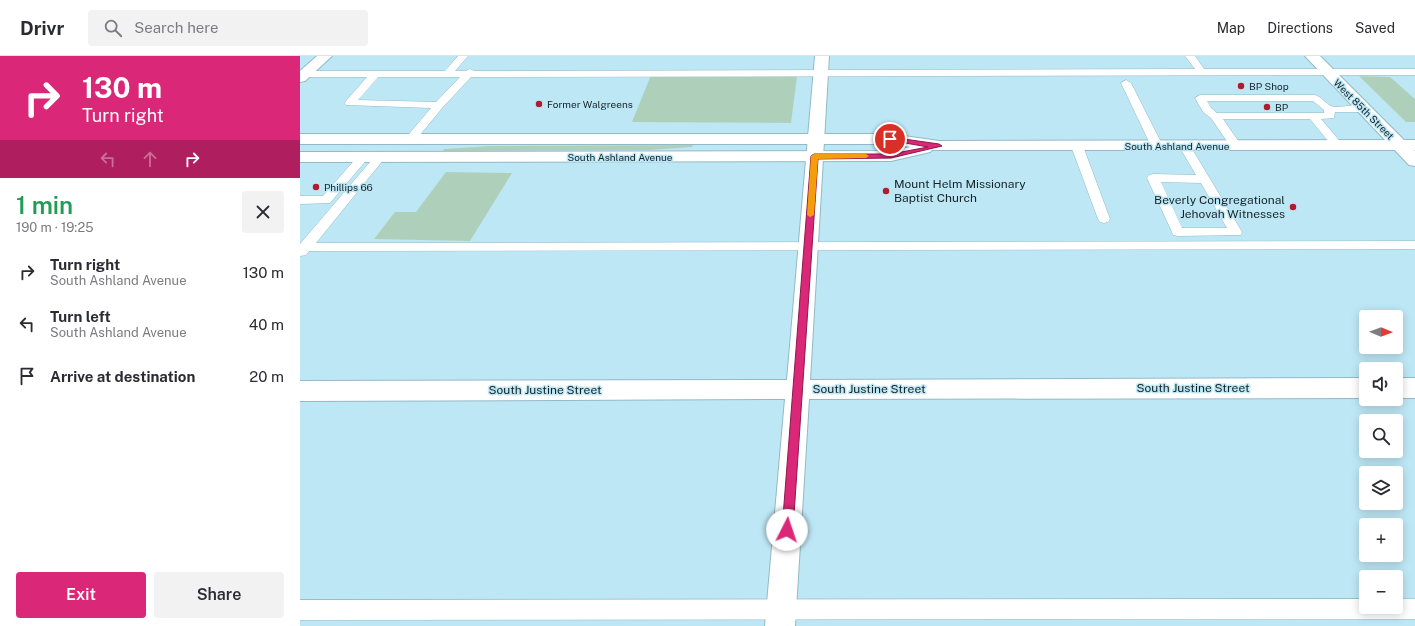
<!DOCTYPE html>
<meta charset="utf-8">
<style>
:root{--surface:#fff;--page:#f2f2f3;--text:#2b2b33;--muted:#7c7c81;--line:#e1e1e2;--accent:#db2777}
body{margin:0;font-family:"Public Sans",sans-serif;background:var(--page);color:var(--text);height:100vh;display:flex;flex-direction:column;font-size:15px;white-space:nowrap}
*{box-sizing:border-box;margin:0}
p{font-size:13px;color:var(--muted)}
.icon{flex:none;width:22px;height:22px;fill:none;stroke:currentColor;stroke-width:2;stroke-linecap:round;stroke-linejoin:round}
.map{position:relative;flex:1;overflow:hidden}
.side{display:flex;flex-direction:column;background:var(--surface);width:300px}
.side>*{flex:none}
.top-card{background:#db2777;color:#fff;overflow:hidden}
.needle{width:26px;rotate:91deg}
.fabs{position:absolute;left:1059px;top:254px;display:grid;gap:8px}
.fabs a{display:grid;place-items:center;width:44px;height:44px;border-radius:4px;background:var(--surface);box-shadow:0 2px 10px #0003;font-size:20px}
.pin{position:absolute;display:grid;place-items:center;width:34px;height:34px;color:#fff;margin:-17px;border:2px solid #fff;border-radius:50%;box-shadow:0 1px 4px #0007}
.me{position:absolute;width:44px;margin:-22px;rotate:4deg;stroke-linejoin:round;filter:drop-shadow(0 0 3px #0008)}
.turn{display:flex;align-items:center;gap:14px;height:84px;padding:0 16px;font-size:18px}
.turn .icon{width:52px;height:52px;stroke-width:2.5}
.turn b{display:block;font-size:28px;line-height:34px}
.lanes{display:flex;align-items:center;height:38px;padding:0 16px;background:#0003;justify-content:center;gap:20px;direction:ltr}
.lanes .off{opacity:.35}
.round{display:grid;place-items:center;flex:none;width:42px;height:42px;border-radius:4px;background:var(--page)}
.headline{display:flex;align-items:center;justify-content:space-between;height:68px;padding:0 16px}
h1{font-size:24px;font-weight:600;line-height:30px;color:#1e9e55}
.button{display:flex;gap:8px;margin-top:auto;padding:8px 16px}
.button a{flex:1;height:46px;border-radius:4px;background:var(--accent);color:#fff;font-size:16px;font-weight:600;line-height:46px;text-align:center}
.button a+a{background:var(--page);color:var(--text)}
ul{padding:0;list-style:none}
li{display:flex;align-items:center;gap:12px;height:52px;padding:0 16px}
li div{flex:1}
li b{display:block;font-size:15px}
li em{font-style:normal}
header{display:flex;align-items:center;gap:24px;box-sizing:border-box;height:56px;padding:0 20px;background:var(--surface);border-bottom:1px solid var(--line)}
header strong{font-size:19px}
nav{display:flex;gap:22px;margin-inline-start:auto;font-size:14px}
.search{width:280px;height:36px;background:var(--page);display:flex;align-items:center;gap:10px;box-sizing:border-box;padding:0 14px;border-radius:4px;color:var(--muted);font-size:15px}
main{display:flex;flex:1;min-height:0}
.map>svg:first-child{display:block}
.green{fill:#aed0bb}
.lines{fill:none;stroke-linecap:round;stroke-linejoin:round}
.lane-casing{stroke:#92b9c7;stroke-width:1}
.street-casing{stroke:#92b9c7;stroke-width:2}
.secondary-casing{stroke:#92b9c7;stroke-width:2}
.lane{fill:#fff;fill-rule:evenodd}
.street{fill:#fff;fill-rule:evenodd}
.secondary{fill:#fff;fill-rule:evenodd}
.route{fill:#db2777;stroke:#8e194d}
.slow{fill:#f59e0b}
.poi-dot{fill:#af1c2e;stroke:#bee7f5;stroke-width:1.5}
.labels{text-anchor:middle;stroke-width:3;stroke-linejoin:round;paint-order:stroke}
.far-poi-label{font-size:10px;fill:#132328;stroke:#bee7f5;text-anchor:start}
.far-street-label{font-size:10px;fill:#132328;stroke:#bee7f5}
.poi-label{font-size:12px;fill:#132328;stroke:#bee7f5;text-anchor:start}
.street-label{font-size:12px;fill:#132328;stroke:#bee7f5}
</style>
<header>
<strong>Drivr</strong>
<div class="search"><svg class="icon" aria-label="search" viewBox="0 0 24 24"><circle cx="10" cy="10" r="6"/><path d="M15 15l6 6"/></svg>Search here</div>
<nav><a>Map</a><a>Directions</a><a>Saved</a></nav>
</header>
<main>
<section class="side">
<div class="top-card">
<div class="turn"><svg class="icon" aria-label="right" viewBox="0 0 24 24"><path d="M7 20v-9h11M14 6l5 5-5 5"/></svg><div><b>130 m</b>Turn right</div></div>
<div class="lanes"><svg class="icon off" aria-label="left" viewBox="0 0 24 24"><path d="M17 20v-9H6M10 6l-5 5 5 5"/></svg><svg class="icon off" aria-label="ahead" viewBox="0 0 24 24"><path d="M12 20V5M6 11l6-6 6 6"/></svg><svg class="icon" aria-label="right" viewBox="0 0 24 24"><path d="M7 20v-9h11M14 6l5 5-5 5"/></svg></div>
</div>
<div class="headline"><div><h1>1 min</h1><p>190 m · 19:25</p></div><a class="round"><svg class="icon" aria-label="close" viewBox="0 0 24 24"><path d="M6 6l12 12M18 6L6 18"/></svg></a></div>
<ul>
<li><svg class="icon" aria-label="right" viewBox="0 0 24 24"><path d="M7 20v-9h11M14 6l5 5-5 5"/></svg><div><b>Turn right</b><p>South Ashland Avenue</p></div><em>130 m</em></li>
<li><svg class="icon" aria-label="left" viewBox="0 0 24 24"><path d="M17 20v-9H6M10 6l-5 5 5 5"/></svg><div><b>Turn left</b><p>South Ashland Avenue</p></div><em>40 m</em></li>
<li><svg class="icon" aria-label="arrive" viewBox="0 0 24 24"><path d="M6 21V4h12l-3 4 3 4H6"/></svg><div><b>Arrive at destination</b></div><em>20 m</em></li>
</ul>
<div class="button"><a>Exit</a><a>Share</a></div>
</section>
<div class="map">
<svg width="1115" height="570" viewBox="0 0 1115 570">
<rect width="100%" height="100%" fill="#bee7f5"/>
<path class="green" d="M351,19l146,1 -6,47 -159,-1z
M1059,20l31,1 25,22v23h-9z
M393,89l-1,2 -43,3 -206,1 1,-2 46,-3z
M146,116l66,1 -42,68 -96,-2 21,-27h21z"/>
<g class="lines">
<g class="lane-casing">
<path id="lane" d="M158,0h10l-13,15h11l4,-2 4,2 721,-2 -10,-13h10l9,13h211v6l-944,2 -28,30 -29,35 -4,1 -6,-3 27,-32 -85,-3 -1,-2 1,-2 21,-24h-62l-5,-3 5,-3h140zM78,21h82l-24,25 -78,-2z
M826,24l5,3 32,63 -2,2 -4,1 -6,-3 -30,-63z
M900,39h115c7,2 10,8 16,11 11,4 30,-6 38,3l-5,3h-29l-1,6 -13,1 22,26 -6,3 -4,-1 -23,-28h-87l18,26 -6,3 -4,-1 -20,-29 -8,-6 -8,-14zM907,45h106l11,9v3h-107l-6,-5z
M777,87l6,3 27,73 -2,3 -4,1 -4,-1 -2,-3 -27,-73z
M885,87l4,1 53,88 -1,3 -63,1 -5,-1 -1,-3 -25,-54 2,-3 4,-1 43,1 -17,-29zM861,126l40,1 26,45h-45z
M63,98l4,1 2,2 -39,46 -30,1v-8h23l36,-41z
M80,98l4,1 2,2 -2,2 -68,84 1099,-2v8l-1106,2 -3,4 -6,1v-12l76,-89z
M1066,543v8h30v-8h19v20l-1115,1v-20z"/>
</g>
<g class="street-casing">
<path id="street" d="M515,0h14l-19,324 556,-2v20l-557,1 -14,227h-30l20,-227 -485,2v-20l487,-1z
M1005,0h15l95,95v15l-6,-1z
M1096,322h19v20h-19z"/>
</g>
<g class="secondary-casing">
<path id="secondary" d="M17,0h15l-27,25 -5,1v-11z
M0,78h590l49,7 476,-1v10h-483l-2,2 -39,9 -591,1v-10l591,-1 20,-4 -21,-3h-590z"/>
</g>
<use href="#lane" class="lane"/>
<use href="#street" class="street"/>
<use href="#secondary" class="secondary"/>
</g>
<path class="route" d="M590,81l49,7 3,2 -51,12 -73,1 -25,371 -2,4 -4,2 -4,-2 -1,-4 29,-374 3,-2h77l37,-7 -40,-7 -1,-1z"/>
<path class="slow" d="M514,98h52l3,2 -3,2 -48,1 -4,56 -4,2 -3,-2 4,-59z"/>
<g class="poi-dot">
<circle cx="941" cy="30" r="4"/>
<circle cx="239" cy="48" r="4"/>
<circle cx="967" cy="51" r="4"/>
<circle cx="16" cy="131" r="4"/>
<circle cx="586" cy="135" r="4"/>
<circle cx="993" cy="151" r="4"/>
</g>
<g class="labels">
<g class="far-poi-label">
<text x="949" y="34">BP Shop</text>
<text x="247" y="52">Former Walgreens</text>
<text x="975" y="55">BP</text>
<text x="24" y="135">Phillips 66</text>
</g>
<g class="far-street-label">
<text transform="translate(1064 53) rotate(45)" y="4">West 85th Street</text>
<text x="877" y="94">South Ashland Avenue</text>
<text x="320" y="105">South Ashland Avenue</text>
</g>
<g class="poi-label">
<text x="594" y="132">Mount Helm Missionary<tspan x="594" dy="14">Baptist Church</tspan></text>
<text x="985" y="148" text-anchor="end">Beverly Congregational<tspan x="985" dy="14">Jehovah Witnesses</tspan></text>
</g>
<g class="street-label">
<text x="893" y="336">South Justine Street</text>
<text x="569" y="337">South Justine Street</text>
<text x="245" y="338">South Justine Street</text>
</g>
</g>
</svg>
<div class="fabs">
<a><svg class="needle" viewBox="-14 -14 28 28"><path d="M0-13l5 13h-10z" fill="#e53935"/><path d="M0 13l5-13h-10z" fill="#7c7c81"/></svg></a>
<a><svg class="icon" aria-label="sound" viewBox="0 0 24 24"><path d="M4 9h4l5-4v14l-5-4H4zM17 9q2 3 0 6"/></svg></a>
<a><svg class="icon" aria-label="search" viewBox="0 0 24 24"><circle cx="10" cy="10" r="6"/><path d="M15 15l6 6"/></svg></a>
<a><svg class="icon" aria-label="layers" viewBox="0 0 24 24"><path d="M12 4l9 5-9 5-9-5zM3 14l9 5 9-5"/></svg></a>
<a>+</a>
<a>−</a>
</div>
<div class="pin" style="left:590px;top:83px;background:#d93025"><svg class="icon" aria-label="arrive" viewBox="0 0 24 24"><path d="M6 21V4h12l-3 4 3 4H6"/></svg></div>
<svg class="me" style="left:487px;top:474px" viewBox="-20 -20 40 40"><circle r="19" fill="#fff"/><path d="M0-13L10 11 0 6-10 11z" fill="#db2777"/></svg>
</div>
</main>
